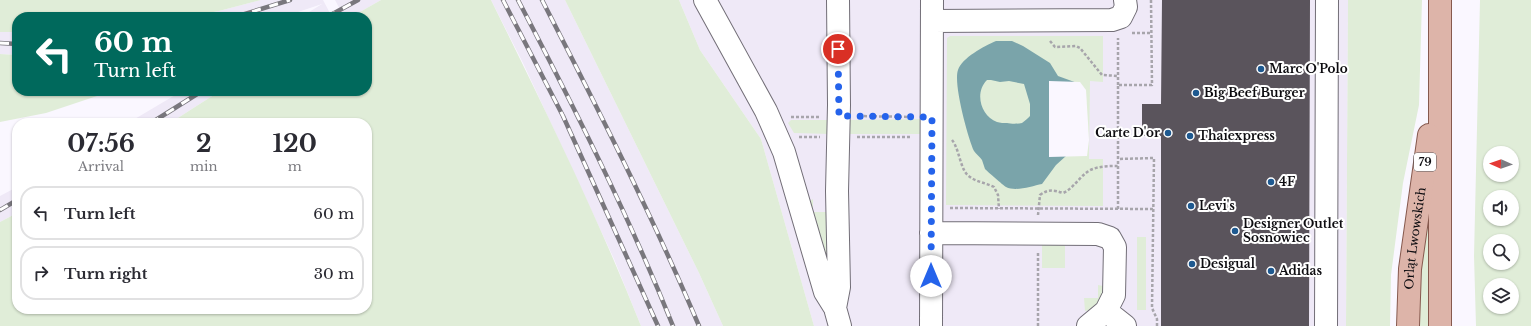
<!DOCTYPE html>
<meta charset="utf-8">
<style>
:root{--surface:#fff;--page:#f7f7f7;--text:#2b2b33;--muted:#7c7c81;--line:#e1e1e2}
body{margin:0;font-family:"Libre Baskerville",serif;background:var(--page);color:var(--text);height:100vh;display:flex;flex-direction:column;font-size:15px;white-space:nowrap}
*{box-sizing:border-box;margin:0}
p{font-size:13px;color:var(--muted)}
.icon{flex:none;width:22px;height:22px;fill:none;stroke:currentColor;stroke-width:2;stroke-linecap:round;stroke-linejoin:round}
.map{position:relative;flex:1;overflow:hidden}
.side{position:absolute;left:12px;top:118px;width:360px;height:196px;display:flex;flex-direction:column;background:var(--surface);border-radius:16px;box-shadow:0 1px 3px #0004}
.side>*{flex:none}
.hud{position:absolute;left:12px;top:12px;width:360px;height:84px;border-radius:16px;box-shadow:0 1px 3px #0004;background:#00695c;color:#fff;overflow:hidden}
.needle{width:26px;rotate:272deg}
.buttons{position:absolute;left:1483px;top:146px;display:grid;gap:8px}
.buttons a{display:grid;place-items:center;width:36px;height:36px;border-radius:50%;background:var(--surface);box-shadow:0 1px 3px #0004;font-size:20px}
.pin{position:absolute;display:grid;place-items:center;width:34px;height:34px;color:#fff;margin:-17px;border:2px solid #fff;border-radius:50%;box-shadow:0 1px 4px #0007}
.me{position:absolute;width:44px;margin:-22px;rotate:0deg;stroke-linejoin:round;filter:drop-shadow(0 0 3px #0008)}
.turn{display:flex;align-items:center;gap:14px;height:84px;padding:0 16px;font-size:18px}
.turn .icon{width:52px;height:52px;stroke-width:2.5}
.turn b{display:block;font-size:28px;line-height:34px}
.eta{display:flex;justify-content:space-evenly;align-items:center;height:68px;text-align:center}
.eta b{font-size:24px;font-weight:700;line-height:28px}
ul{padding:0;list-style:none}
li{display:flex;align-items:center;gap:12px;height:54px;margin:0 8px 6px;padding:0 8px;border:2px solid var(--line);border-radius:16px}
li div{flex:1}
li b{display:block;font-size:15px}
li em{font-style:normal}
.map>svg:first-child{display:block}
.built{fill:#efe9f7}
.green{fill:#e0edd8;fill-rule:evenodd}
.water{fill:#7aa4aa;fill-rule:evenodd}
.pier{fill:#faf7ff}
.building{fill:#5a545c}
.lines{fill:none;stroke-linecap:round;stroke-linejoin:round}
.minor-casing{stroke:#726e77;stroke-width:24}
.major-casing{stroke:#86594e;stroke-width:24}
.path{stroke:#a7a5ab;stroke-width:2.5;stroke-dasharray:3 2;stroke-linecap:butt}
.minor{stroke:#fff;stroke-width:22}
.major{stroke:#ddb4a9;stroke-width:22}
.rail-casing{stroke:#79777d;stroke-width:4.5}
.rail{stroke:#fff;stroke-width:3;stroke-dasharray:9;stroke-linecap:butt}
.route{stroke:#2563eb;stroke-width:7;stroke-dasharray:0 12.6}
.poi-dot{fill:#1e5990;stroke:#fff;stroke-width:1.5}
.labels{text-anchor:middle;stroke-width:4;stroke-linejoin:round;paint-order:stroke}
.shield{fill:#fff;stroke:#565558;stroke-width:1}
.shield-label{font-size:11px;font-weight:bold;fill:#0d0c10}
.poi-label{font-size:12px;font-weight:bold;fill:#0d0c10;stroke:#fff;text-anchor:start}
.street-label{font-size:12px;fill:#0d0c10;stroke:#fff}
</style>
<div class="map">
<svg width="1531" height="326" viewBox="0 0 1531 326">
<rect width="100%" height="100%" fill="#faf7ff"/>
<path class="built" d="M261,0h62l9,17h-31l21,-13 -39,13h-98l34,-6z
M335,0h46l-30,17h-7z
M491,0h74l134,273 24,53h-82l-27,-67 -91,-196z
M679,0h669l-2,326h-532l-53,-187 -61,-89z
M0,32h17v23l-17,-1z
M182,91h38l-50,32h-42z
M17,187v26l-17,9v-26z"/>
<path class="green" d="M0,0h261l-42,11 -34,6h-168v15h-17z
M381,0h110c53,107 106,215 150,326h-641v-104l17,-9v96h350v-186h-197l50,-32h147v-74h-16z
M565,0h114l21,50 61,89 53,187h-91l-24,-53z
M1348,0h74l-3,105 -16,78 -12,92 -1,51h-44z
M1480,0h51v326h-55l-2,-70zM1490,153h22v22h-22zM1490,197h22v22h-22zM1490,241h22v22h-22zM1490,285h22v22h-22z
M950,36h153v46l-13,-1 -1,78h14v47l-157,-1 1,-167z
M0,54l17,1v36h95l-66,22 -46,9z
M923,119v15h-76v-14z
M791,120h39v14l-36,-1 -6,-10z
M813,199v13h13v-13l3,1 -2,64 -18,-61 1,-2z
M1429,202l1,124h-11l4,-80z
M1137,237h9v73h-9z
M1042,242h23v26h-23z
M1098,285l5,1 1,2v8l-12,14 -7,1 -1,-13h14z"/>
<path class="water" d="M996,41h16l11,5 27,17 8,13 22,8 -14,72 -10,9 -14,19c-10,2 -26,8 -36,3 -3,-2 -19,-16 -21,-18 -1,-3 -2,-6 -3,-9 -2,-3 -6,-6 -8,-9 -6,-13 -21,-68 -16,-81 4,-12 26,-24 38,-29zM987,80h4l9,2 9,-1 15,3 6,20v12c-2,2 -5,5 -8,7 -4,1 -11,1 -15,0 -3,0 -7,0 -10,-1 -16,-6 -23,-29 -10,-42z"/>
<path class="pier" d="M1049,81l31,1 6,8 3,50 -2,16 -38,1z"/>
<path class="building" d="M1162,0h148l-1,326h-148v-190h-19v-32h19z"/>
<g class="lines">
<g class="minor-casing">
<path id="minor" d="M705,0l61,111 18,41 41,140 10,16 5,18
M932,21l180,-1 9,-3 5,-10 -1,-7
M931,233l167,1 12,4 5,9 -1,48 -8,16 -18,15
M835,308l4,-21 -2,-96 2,-86 -1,-105
M1106,311l19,15
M931,326l1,-326
M1326,326l1,-326"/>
</g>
<g class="major-casing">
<g id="major">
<path d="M1440,0v326"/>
<path id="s1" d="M1408,326l2,-57 19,-134"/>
</g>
</g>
<path class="path" d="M1151,0l1,85h-34v74l36,-1 -2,150 5,11v7
M1132,33h19
M1050,41l5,6 21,-1 4,2 22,27 16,1
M1118,85v-47
M859,116l53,1
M791,117h29
M799,137h21
M857,137h55
M952,140c8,10 8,31 18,37 7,5 16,6 24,10l4,8 1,14
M950,208l204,1
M1118,209v-50
M1038,215l2,-20c8,-6 14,-5 23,-2 12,-5 18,-20 30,-24 8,-3 17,-3 25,-3
M1038,326v-74"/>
<use href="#minor" class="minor"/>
<use href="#major" class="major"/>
<g class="rail-casing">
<path id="rail" d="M503,0l60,116 95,210
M518,0c56,107 110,214 155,326
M542,0c55,107 110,215 157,326
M235,17l55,-17
M327,17l31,-17
M0,43l17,1
M151,123l51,-32
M0,210l17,-10"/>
</g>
<use href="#rail" class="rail"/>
</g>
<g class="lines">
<path class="route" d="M838,49l1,67 93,1 -1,159"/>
</g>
<g class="poi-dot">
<circle cx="1261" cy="69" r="4"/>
<circle cx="1196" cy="93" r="4"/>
<circle cx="1168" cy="133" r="4"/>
<circle cx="1190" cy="136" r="4"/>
<circle cx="1271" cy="182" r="4"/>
<circle cx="1191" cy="206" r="4"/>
<circle cx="1235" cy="231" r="4"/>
<circle cx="1192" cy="264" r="4"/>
<circle cx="1271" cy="271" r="4"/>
</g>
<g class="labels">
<rect class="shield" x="1414" y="153" width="22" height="18" rx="3"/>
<g class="shield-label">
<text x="1425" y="166">79</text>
</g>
<g class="poi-label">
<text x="1269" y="73">Marc O'Polo</text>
<text x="1204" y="97">Big Beef Burger</text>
<text x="1160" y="137" text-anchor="end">Carte D'or</text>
<text x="1198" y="140">Thaiexpress</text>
<text x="1279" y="186">4F</text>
<text x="1199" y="210">Levi's</text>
<text x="1243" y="228">Designer Outlet<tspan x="1243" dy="14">Sosnowiec</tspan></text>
<text x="1200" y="268">Desigual</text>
<text x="1279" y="275">Adidas</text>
</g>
<g class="street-label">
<text dy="4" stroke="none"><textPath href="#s1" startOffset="88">Orląt Lwowskich</textPath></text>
</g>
</g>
</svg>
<div class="buttons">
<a><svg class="needle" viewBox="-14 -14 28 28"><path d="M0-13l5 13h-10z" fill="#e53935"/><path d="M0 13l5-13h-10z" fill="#7c7c81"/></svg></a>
<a><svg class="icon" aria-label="sound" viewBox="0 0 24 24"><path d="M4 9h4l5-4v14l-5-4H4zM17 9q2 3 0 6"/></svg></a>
<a><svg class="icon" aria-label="search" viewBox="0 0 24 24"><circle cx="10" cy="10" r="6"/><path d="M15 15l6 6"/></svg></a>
<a><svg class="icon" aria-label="layers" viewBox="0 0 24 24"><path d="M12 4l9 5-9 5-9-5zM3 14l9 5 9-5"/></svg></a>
</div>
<div class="pin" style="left:838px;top:49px;background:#d93025"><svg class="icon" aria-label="arrive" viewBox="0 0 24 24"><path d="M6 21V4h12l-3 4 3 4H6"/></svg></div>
<svg class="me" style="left:931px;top:276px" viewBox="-20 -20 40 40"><circle r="19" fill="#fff"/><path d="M0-13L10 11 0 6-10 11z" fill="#2563eb"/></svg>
<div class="hud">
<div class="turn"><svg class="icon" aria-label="left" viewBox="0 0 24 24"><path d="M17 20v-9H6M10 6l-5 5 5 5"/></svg><div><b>60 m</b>Turn left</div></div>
</div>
<section class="side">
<div class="eta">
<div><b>07:56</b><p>Arrival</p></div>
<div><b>2</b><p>min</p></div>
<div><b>120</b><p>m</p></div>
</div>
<ul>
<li><svg class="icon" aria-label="left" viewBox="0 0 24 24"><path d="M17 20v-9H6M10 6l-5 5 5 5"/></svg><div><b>Turn left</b></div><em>60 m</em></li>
<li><svg class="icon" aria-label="right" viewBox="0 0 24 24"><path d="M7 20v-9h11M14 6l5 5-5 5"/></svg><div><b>Turn right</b></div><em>30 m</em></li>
</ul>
</section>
</div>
